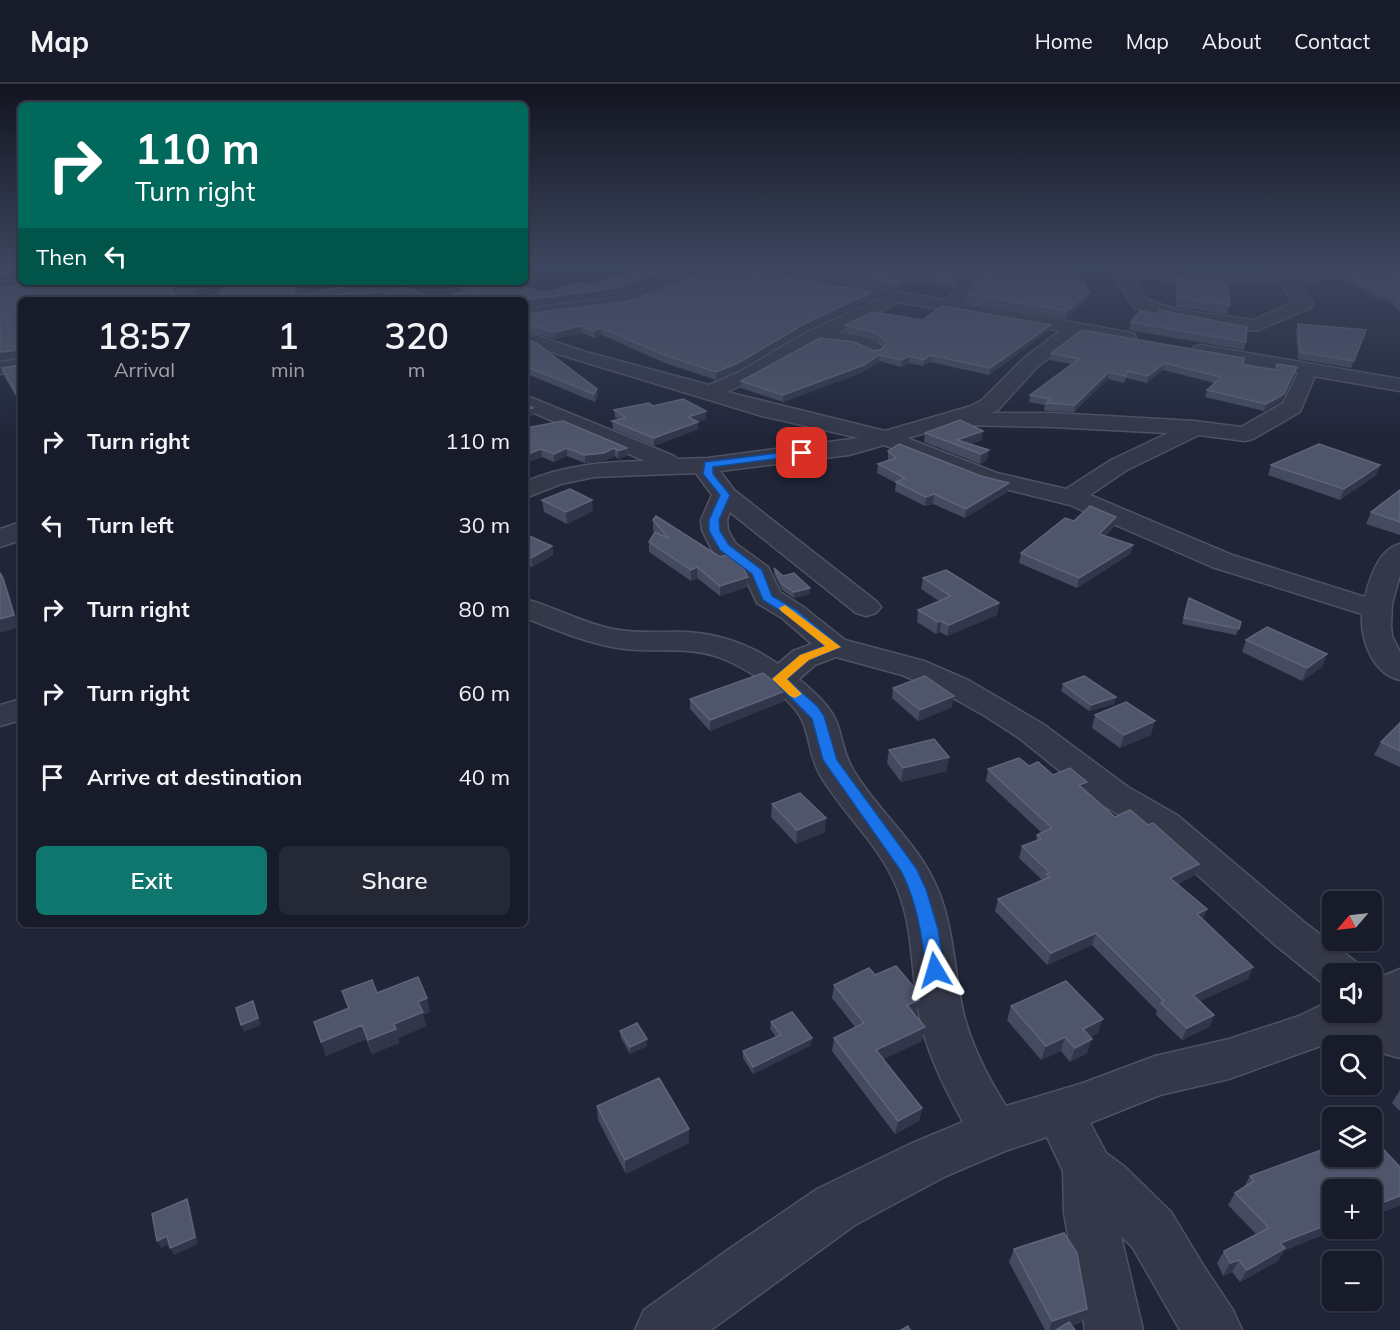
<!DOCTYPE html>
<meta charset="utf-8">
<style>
:root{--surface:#181c2a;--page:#252936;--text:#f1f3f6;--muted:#9fa1a8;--line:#363a47;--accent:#0f766e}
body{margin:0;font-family:Mulish,sans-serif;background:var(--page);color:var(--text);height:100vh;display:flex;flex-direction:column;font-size:22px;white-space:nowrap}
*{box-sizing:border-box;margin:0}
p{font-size:20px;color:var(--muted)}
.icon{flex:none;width:33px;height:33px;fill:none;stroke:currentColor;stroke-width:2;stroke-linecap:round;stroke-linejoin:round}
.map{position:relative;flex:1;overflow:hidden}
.sheet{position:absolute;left:18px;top:213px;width:510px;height:630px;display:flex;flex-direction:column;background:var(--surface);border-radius:9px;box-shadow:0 2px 4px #0004,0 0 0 2px var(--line)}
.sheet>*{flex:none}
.hud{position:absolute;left:18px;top:18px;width:510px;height:183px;border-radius:9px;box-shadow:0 2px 4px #0004,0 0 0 2px var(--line);background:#00695c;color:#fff;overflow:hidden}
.needle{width:39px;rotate:242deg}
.fabs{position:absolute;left:1322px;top:807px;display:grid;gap:12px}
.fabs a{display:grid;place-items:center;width:60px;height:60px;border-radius:9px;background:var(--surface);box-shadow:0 2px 4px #0004,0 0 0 2px var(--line);font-size:30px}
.pin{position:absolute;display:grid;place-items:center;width:51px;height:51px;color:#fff;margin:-26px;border-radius:12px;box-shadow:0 3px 9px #0006}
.me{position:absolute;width:66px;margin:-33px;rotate:353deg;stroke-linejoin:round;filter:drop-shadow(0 0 4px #0008)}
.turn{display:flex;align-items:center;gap:21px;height:126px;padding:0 18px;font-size:27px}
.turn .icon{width:78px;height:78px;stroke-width:2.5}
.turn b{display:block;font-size:42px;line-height:51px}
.then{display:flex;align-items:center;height:57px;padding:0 18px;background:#0003;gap:12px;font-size:22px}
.eta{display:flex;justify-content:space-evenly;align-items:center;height:102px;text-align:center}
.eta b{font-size:36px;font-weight:600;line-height:42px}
.primary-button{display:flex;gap:12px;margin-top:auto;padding:12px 18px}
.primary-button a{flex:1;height:69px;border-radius:9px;background:var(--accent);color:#fff;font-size:24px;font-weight:600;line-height:69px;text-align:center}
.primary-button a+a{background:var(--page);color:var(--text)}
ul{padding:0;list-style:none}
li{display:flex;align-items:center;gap:18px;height:84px;padding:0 18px}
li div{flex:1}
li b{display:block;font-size:22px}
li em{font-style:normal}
header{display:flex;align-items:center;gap:36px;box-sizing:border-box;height:84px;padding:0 30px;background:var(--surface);border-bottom:2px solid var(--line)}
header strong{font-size:28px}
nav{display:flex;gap:33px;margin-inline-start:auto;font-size:21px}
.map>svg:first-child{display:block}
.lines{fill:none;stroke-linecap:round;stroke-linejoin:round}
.minor-casing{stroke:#4e5263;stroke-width:3}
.minor{fill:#343849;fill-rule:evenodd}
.wall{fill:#444a60}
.shaded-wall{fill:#31364b}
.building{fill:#4f556b;stroke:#5e6479;stroke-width:1.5}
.route{fill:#1a73e8;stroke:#114b97;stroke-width:1.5}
.slow{fill:#f59e0b}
</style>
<header>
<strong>Map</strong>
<nav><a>Home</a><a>Map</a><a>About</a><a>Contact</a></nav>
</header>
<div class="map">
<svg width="1400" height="1246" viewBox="0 0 1400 1246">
<rect width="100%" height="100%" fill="#202538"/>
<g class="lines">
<g class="minor-casing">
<path id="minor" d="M694,183h22l-2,3 -45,21 -45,15 -99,13v-10l91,-12 41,-14z
M722,183h36l187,33 29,-28 1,-5h16l-3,9 -26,27 165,29 7,2 2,4 -2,4 -7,2 -48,-9 -41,31 -40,44 -8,3h63l142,8 46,6 42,-24 15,-30 -104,-18 -3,-4 3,-4 7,-2 199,34v12l-87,-15 1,2 -14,34 -47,27 -8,2 -46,-6 -72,35 -37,25 142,60 133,42c5,-20 14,-48 35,-53v31l-8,29 -1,22 1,10 8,16v28c-27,-6 -40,-40 -38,-66l-150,-47 -142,-62 -90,-22 -96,-38 -35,10 -129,16 14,19 142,111 5,6 -5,6 -10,3 -10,-3 -126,-101 -3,8 1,10 7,13 33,24 12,25 22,14 43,34 79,21 44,19 75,44 85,63 49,28 127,107 52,40 6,12h-30v14l-6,-2 -52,-42 -123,-111 -49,-28 -83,-67 -34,-22 -39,-22 -44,-19 -66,-18 -21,8 -16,14c14,12 31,26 38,44 6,17 7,33 17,48 25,42 65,72 84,119 16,38 16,81 25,121 8,34 24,65 43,95l77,-23 72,-27 74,-17 70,-23 33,-16v12h39v-31l29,-12v89l-29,-8v-4h-14l-20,-6 -108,39 -69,16 -70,28 16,30 19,14 46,45 32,53 30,45 9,20h-62l-47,-82 -12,-12 22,94h-58l-21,-117 -1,-42 -16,-34 -42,14 -59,25 -91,49 -144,105h-76l9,-20 85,-61 88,-60 93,-45 53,-22c-19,-35 -39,-74 -45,-114 -7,-40 -5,-82 -21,-120 -17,-43 -54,-74 -77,-113 -11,-20 -10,-38 -18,-55 -11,-23 -52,-49 -74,-59 -33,-16 -69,-8 -103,-12 -35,-4 -68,-19 -100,-31v-19c30,8 57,24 88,30 24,5 49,2 74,3 33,2 64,13 91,32l15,-13 19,-7 -30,-26 -25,-15 -12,-26 -30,-23 -4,-6 -9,-18 -1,-10 11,-25 -16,-22 -102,4 -33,7 -36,14v-16c39,-17 78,-20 120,-21l-120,-52v-14l149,61 3,3 31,-1 151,-20 -97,-22 -237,-72v-12l61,20 123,33 30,-13 68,-40 72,-33 -149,-27zM899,218l161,29 -36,27 -42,42 -11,6 -86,25 -158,-39 26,-12 66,-38 35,4 20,9 7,-2 3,-4c-10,-14 -32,-14 -47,-16zM956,341l97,2 115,6 -57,27 -45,29 -69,-16 -90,-35z
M1107,183h38l43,6h116l20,-4 -2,-2h19l4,5 -2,3 -28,5 -14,7 12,17 -3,4 -54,23 -79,-11 -42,-12zM1129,191l59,8h97v8l8,11 -39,18 -75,-10 -32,-10z
M21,196v2h47l-8,5 -60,5v-10z
M178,198h16l-1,9 5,9h-18l-3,-9z
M371,198h27l-2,3 29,11 3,4h-29l-19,-10 -44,10h-38l3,-4 6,-1z
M21,275v12l-21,3v-12z
M21,438v18l-21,7v-18z
M21,615v21l-21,6v-21z"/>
</g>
<use href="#minor" class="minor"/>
</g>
<path class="wall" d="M671,183h16l-72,28 -149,-3 -16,-7 -1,-3h58l38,11 43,-7z
M772,183h200v3l-18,18 -38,-7 -18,8z
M1274,183h46l-11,3 -33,-1z
M1343,183h57v44l-12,-11h-8l-29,-17 -15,-4 2,-6 8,-2z
M730,184l142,31 -66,31 -68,40 -22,10 -51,-17 -63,-28 -7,3 -13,-5 -27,6 -30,-8v-17l99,-12z
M1178,193l52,28 -3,9 -51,-7v-22z
M0,204l175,5 -154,7v100h-3l-14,-24 -2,-8 18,-3v-7l-20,2z
M968,210l120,5 -22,20 -99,-17z
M1158,230l88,28 -2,8 -115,-20 2,-8z
M923,236l128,5 -2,6 -60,44 -59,-13 -7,4 -14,-3 -8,4 -22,-6 -16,11 -80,30 -42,-14v-7l141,-32 2,-2 -8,-8 -31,-7v-7z
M1298,240l68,6 -15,38 -53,-9 -2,-28z
M525,255l73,57 -3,6 -70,-29z
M1051,269l192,12 33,5 21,-3 -3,7 -13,27 -17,10 -59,-14 2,-7 7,-7 -51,-13 -16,13 -21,-5 -2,5 -16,-4 -34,33 -27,-1 -3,-1 1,-5 -16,-3 1,-7 41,-31 -21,-4z
M653,322l53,13 -9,3h1v7l-44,17 -41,-17 -1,-8 6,-1 -3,-3 -1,-7z
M563,337l64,35 -9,3 -3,-3 -11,5 -19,2 -18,-7 -13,6 -12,-5 -17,6v-37l1,2z
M925,349l57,7 -12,4 17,16 -7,4 -56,-22z
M888,367l121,32 -2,9 -42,26 -32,-14 -8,2 -30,-15 1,-8 -19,-10 1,-9 10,-3z
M1271,381h109l-4,10 -36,25 -72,-25z
M1400,406v45l-34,-11 5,-12z
M542,416l51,11 -26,13 -23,-12z
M1116,433l-2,10 -9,9 28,9 -3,9 -53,34 -58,-25 2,-10 53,-32z
M653,436l95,57 -1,10 -27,9 -23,-18 -6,3 -42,-29v-10l6,-10 -2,-2z
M525,450l27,12 1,9 -21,12 -7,-3z
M774,484l9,8 27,12v6l-16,4 -12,-8 -8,-16z
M923,494l76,25 -2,12 -50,21 -7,-4 -4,2 -19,-12 1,-12 21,-9 -18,-12z
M1189,514l52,24 -5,13 -54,-11z
M1246,556l81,14 -5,13 -20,14 -60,-29z
M1063,600l53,13 -2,7 -25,7 -28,-20z
M893,604l59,19 -34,14 -26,-23z
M690,615l94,2 -74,30 -20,-22z
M1095,631l56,20 -31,13 -28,-20z
M1400,639v44l-26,-12 7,-13z
M889,666l58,21 -46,11 -14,-19z
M1029,682l24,9 34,7 -2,8 30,27 84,47 -4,11 -17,9 25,36 50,47 -5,12 -48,22 14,14 -5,12 -27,13 -26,-25 1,-4 -65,-66 -45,20 -52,-54 3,-12 44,-19 -23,-22 3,-12 14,-5 1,-6 5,-2 -56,-52 2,-12z
M772,720l53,28 -29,12 -25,-27z
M875,891l42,38 -3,1 8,27 -39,18 39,49 -3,13 -24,13 -63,-83 2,-13 21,-11 -23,-29 2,-13z
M342,907l35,2 53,19 -7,3 3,11 -28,12 1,5 -27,11 -6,-15 -40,17 -12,-34 34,-13z
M1011,922l87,27 -8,4 -3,16 -17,9 -9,-11 -20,9 -34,-40z
M771,938l41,16 -1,7 -58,29 -10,-16v-7l33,-14 -6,-8z
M620,947l27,8v7l-17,8 -9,-16z
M1400,1006v21l-8,-8z
M597,1022l92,23v14l-63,31 -28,-54z
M1400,1083v38l-29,12v-27l-87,61 -6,10 -38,21 -8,-10 -9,4 -6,-13 7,-12 32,-17 -28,-29 7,-12 9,-6 6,-11z
M1014,1165l73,60 -6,13 -10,4 4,4h-30l-36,-68z"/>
<path class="shaded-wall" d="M671,183h16l-72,28 -90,12v-7z
M970,183h2v3l-18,18 1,-7z
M1310,183h10l-11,3z
M19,187l2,7 -21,2v-7z
M917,190l-1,7 -18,8v-6z
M174,198h2l-1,11 -3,1 -2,-7z
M208,198h16l1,4 -30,4 -1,-6z
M872,208v7l-66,31 -68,40 -22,10v-8l90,-49z
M1089,208l-1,7 -22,20 1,-8z
M1051,241l-2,6 -60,44 1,-7z
M581,242l1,7 -27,6 -1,-7z
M601,244l1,7 -7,3 -1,-7z
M20,266l1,7 -21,3v-8z
M879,271v6l-16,11 -80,30v-7z
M931,271l-1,7 -7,4 1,-6z
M909,272v7l-8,4 1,-7z
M1165,279l-2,7 -16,13 1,-7z
M1297,283l-3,7 -13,27 -17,10 2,-7z
M1109,288l-1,7 -34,33 1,-7z
M597,305l1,7 -3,6 -1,-8z
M21,308v8h-3l-2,-7z
M533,324l1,7 -9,4v-8z
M706,327v8l-18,5v-7z
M698,338v7l-44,17v-8z
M983,347l-1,9 -20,7 -5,-7z
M567,364v8l-13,6v-8z
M614,364l1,8 -11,5 -19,2v-8z
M627,364v8l-9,3v-8z
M541,365l1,8 -17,6v-8z
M989,366l-2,10 -7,4 1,-10z
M1380,381l-4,10 -36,25 4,-11z
M1009,399l-2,9 -42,26 1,-9z
M934,410l-1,10 -8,2 1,-9z
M592,416l1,11 -26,13 -1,-12z
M1116,433l-2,10 -17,16 2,-9z
M1133,461l-3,9 -53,34 2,-10z
M552,462l1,9 -21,12 -1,-9z
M697,483v11l-6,3v-11z
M748,493l-1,10 -27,9v-10z
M3,494l5,12 11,37 -19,6v-14z
M810,504v6l-16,4v-6z
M999,519l-2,12 -50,21 2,-11z
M941,537l-1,11 -4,2 2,-12z
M1327,570l-5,13 -20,14 5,-13z
M785,607l-1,10 -74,30v-11z
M954,612l-2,11 -34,14 2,-11z
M1116,613l-2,7 -25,7 2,-6z
M1155,637l-4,14 -31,13 4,-13z
M949,673l-2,14 -46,11 2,-14z
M1087,698l-3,11 -5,-8z
M826,734l-1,14 -29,12 1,-14z
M1199,780l-4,11 -29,15 4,-12z
M1207,825l-4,12 -6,-7z
M1096,849l-4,12 -45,20 4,-12z
M1253,883l-5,12 -60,28 5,-12z
M427,914l3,14 -7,3 3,11 -28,12 1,5 -27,11 -4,-14 50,-38z
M919,916l-2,13 -12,6 2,-14z
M253,917l8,24 -17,7 -3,-7z
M1214,931l-5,12 -27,13 5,-12z
M1103,935l-5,14 -20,10 5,-14z
M362,941l4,14 -40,17 -5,-14z
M925,943l-3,14 -48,23 2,-14z
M1065,953l-4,14 -20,9 5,-14z
M812,954l-1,7 -58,29v-7z
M647,955v7l-17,8v-7z
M1092,955l-5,14 -17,9 5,-14z
M922,1024l-3,13 -24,13 3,-13z
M689,1045v14l-63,31 -1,-14z
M1400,1112v9l-29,12v-10z
M187,1115l3,7 8,38 -24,11 -4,-7z
M1332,1139v5h9l-57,23 -6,10 -38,21 7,-12 33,-27z
M167,1152l4,7 -10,5 -4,-7z
M1239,1176l-7,12 -9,4 7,-13z
M1087,1225l-6,13 -22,8h-10l3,-9z"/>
<path class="building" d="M0,183h21v6l-2,-2 -19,2z
M651,183h20l-56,21 -90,12h-91l41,-11 -18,-7h50l38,11 35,-10 8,3z
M712,183h16l144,25 -66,31 -68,40 -22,9 -51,-17 -64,-27 -7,3 -13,-5 -27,6 -29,-8v-10l99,-12 46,-15z
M808,183h162l-15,14 -38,-7 -19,9z
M992,183l84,2 13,23 -22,19 -99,-17z
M1348,183h52v36l-10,-9h-8l-29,-17 -15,-4 7,-1z
M1178,193l49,5 3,23 -52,-7z
M59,198h115v5h-4l9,13h-158v92l-5,1 -14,-25 18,-3v-15l-20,2v-64z
M194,198h14l-14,2z
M223,198h62v1l7,-1 3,13 40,1 13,-3 15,7 8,-2 3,2h-154z
M942,222l109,19 -61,43 -59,-13 -7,5 -15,-4 -7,4 -23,-5 -15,10 -81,30 -42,-14 79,-43 34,4 20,9 8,-2 5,-7 -11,-9 -31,-8 28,-13 50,8z
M1160,226l87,17 -1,15 -115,-20 9,-11 18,3z
M1298,240l68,6 -12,31 -54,-9z
M1082,246l162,28 -1,7 33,5 1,-6 20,3 -13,27 -18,10 -59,-14 14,-13 -56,-14 -17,13 -21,-5 -1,5 -17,-4 -34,33 -27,-2h-2l5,-4 -21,-4 49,-36 -28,-6z
M525,255l11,4 61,46 -3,5 -69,-28z
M683,315l23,12 -18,6 10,5 -44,16 -42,-17 14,-3 -12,-8 35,-7 4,3z
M525,320l8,4 -8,3z
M960,336l23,11 -26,9 32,10 -8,4 -56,-21z
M563,337l64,27 -9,3 -4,-3 -10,5 -19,2 -18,-7 -13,6 -13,-5 -16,6v-29l1,2z
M899,360l82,32 28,7 -43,26 -32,-15 -8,3 -30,-15 9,-4 -27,-14 18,-6 -8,-7z
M1319,360l61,21 -36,24 -73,-24z
M570,405l22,11 -26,12 -24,-12z
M1400,406v32l-29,-10z
M1090,422l26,11 -17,17 34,11 -54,33 -58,-25 44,-35 9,3z
M656,432l64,41 6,-2 17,13 5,9 -28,9 -23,-19 -6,3 -42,-28 6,-10 14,7 -16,-19z
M525,450l27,12 -21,12 -6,-2z
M774,484l9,8 11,-3 16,15 -16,4 -12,-8z
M946,486l53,33 -50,22 -8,-4 -3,1 -20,-12 33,-14 -28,-18z
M0,489l3,5 11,37 -14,4z
M1189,514l52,24 -2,7 -55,-11z
M1267,543l60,27 -20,14 -61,-28z
M763,589l22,18 -75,29 -20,-21z
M925,592l29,20 -34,14 -27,-22z
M1084,592l32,21 -25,8 -28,-21z
M1126,618l29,19 -31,14 -29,-20z
M1400,639v28l-19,-9z
M934,655l15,18 -46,11 -14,-18z
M1019,674l10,8 9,-4 15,13 17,-7 17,14 -8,3 36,32 15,-7 18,15 5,-2 46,41 -29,14 37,31 -10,5 56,53 -60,28 21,20 -27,13 -26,-25 3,-2 -68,-68 -45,20 -53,-54 52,-22 -4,-3 4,-1 -28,-27 19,-7 -4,-4 15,-7 -64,-59z
M800,709l26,25 -29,12 -25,-26z
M896,882l22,26 1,8 -12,5 18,22 -49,23 46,58 -24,13 -64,-83 30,-15 -30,-38 35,-17 6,7z
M418,893l9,21 -9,4 5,10 -29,12 2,5 -28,11 -6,-15 -41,17 -7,-20 35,-14 -7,-17 30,-11 5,13z
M1066,897l37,38 -20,10 9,10 -17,9 -10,-11 -19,9 -35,-40z
M253,917l5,17 -17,7 -5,-17z
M792,928l20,26 -59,29 -10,-16 38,-16 -10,-13z
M637,939l10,16 -17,8 -10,-16z
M659,994l30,51 -64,31 -28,-54z
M1371,1052l29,31v29l-29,11v-17h-39v33l-52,20 5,5 -38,22 -8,-10 -9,3 -6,-12 45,-23 -34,-35 19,-12 -4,-5 82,-30v10h39z
M187,1115l8,38 -25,11 -3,-12 -10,5 -5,-27z
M1064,1149l13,20 10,56 -35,12 -38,-72z
M1069,1238l6,8h-19z
M908,1242l2,4h-9z"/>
<linearGradient id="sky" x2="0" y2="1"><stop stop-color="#12141f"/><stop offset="0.51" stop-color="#3c465e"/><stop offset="1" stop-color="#3c465e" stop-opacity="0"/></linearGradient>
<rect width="1400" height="358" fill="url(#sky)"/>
<path class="route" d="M802,366l5,3 -2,2 -92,12v7l17,21 -11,25 1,11 9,14 33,25 10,26 24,14 45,37 -32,13 -22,19 31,28 6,9 13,44 79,108 10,21 12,40 6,41 -3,5 -6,2 -7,-2 -2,-5c-4,-34 -9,-68 -25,-99l-78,-111 -11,-41 -40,-40 28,-24 25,-9 -38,-31 -24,-15 -11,-26 -32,-24 -11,-19v-11l11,-25 -17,-21 2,-12z"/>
<path class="slow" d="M785,521l56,42 -32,13 -22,19 15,15 -7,4 -5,-2 -18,-17 28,-24 25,-9 -44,-35 -2,-3z"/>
</svg>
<div class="fabs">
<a><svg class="needle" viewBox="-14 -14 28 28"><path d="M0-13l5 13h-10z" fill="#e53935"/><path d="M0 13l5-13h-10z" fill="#9fa1a8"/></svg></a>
<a><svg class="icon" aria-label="sound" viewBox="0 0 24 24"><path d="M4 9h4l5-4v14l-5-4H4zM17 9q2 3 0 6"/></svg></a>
<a><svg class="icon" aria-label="search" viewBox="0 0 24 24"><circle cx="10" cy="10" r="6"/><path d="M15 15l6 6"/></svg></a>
<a><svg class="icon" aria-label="layers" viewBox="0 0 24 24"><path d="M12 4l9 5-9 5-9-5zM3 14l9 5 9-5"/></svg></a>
<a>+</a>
<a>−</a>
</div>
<div class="pin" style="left:802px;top:369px;background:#d93025"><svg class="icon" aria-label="arrive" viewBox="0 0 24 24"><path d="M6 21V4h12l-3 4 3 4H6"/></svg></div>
<svg class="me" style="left:935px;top:886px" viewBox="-20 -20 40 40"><path d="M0-17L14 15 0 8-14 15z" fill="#1a73e8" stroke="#fff" stroke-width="4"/></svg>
<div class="hud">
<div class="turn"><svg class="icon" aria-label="right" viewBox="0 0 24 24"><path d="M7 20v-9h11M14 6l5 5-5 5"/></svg><div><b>110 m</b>Turn right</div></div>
<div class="then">Then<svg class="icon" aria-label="left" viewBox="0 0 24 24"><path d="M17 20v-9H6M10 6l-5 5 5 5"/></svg></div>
</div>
<section class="sheet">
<div class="eta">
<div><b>18:57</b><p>Arrival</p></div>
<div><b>1</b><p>min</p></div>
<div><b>320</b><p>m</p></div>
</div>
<ul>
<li><svg class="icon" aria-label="right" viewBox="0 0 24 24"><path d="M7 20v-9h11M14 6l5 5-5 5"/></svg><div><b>Turn right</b></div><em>110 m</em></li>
<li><svg class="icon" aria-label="left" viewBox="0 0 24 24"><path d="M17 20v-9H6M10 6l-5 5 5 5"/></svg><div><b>Turn left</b></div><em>30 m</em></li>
<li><svg class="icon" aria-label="right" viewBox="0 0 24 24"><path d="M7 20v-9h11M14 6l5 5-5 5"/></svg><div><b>Turn right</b></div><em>80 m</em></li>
<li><svg class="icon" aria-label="right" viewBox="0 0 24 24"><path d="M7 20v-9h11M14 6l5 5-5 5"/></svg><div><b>Turn right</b></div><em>60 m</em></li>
<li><svg class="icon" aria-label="arrive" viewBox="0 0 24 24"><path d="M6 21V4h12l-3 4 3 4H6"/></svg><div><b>Arrive at destination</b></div><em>40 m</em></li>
</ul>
<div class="primary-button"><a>Exit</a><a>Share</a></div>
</section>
</div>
